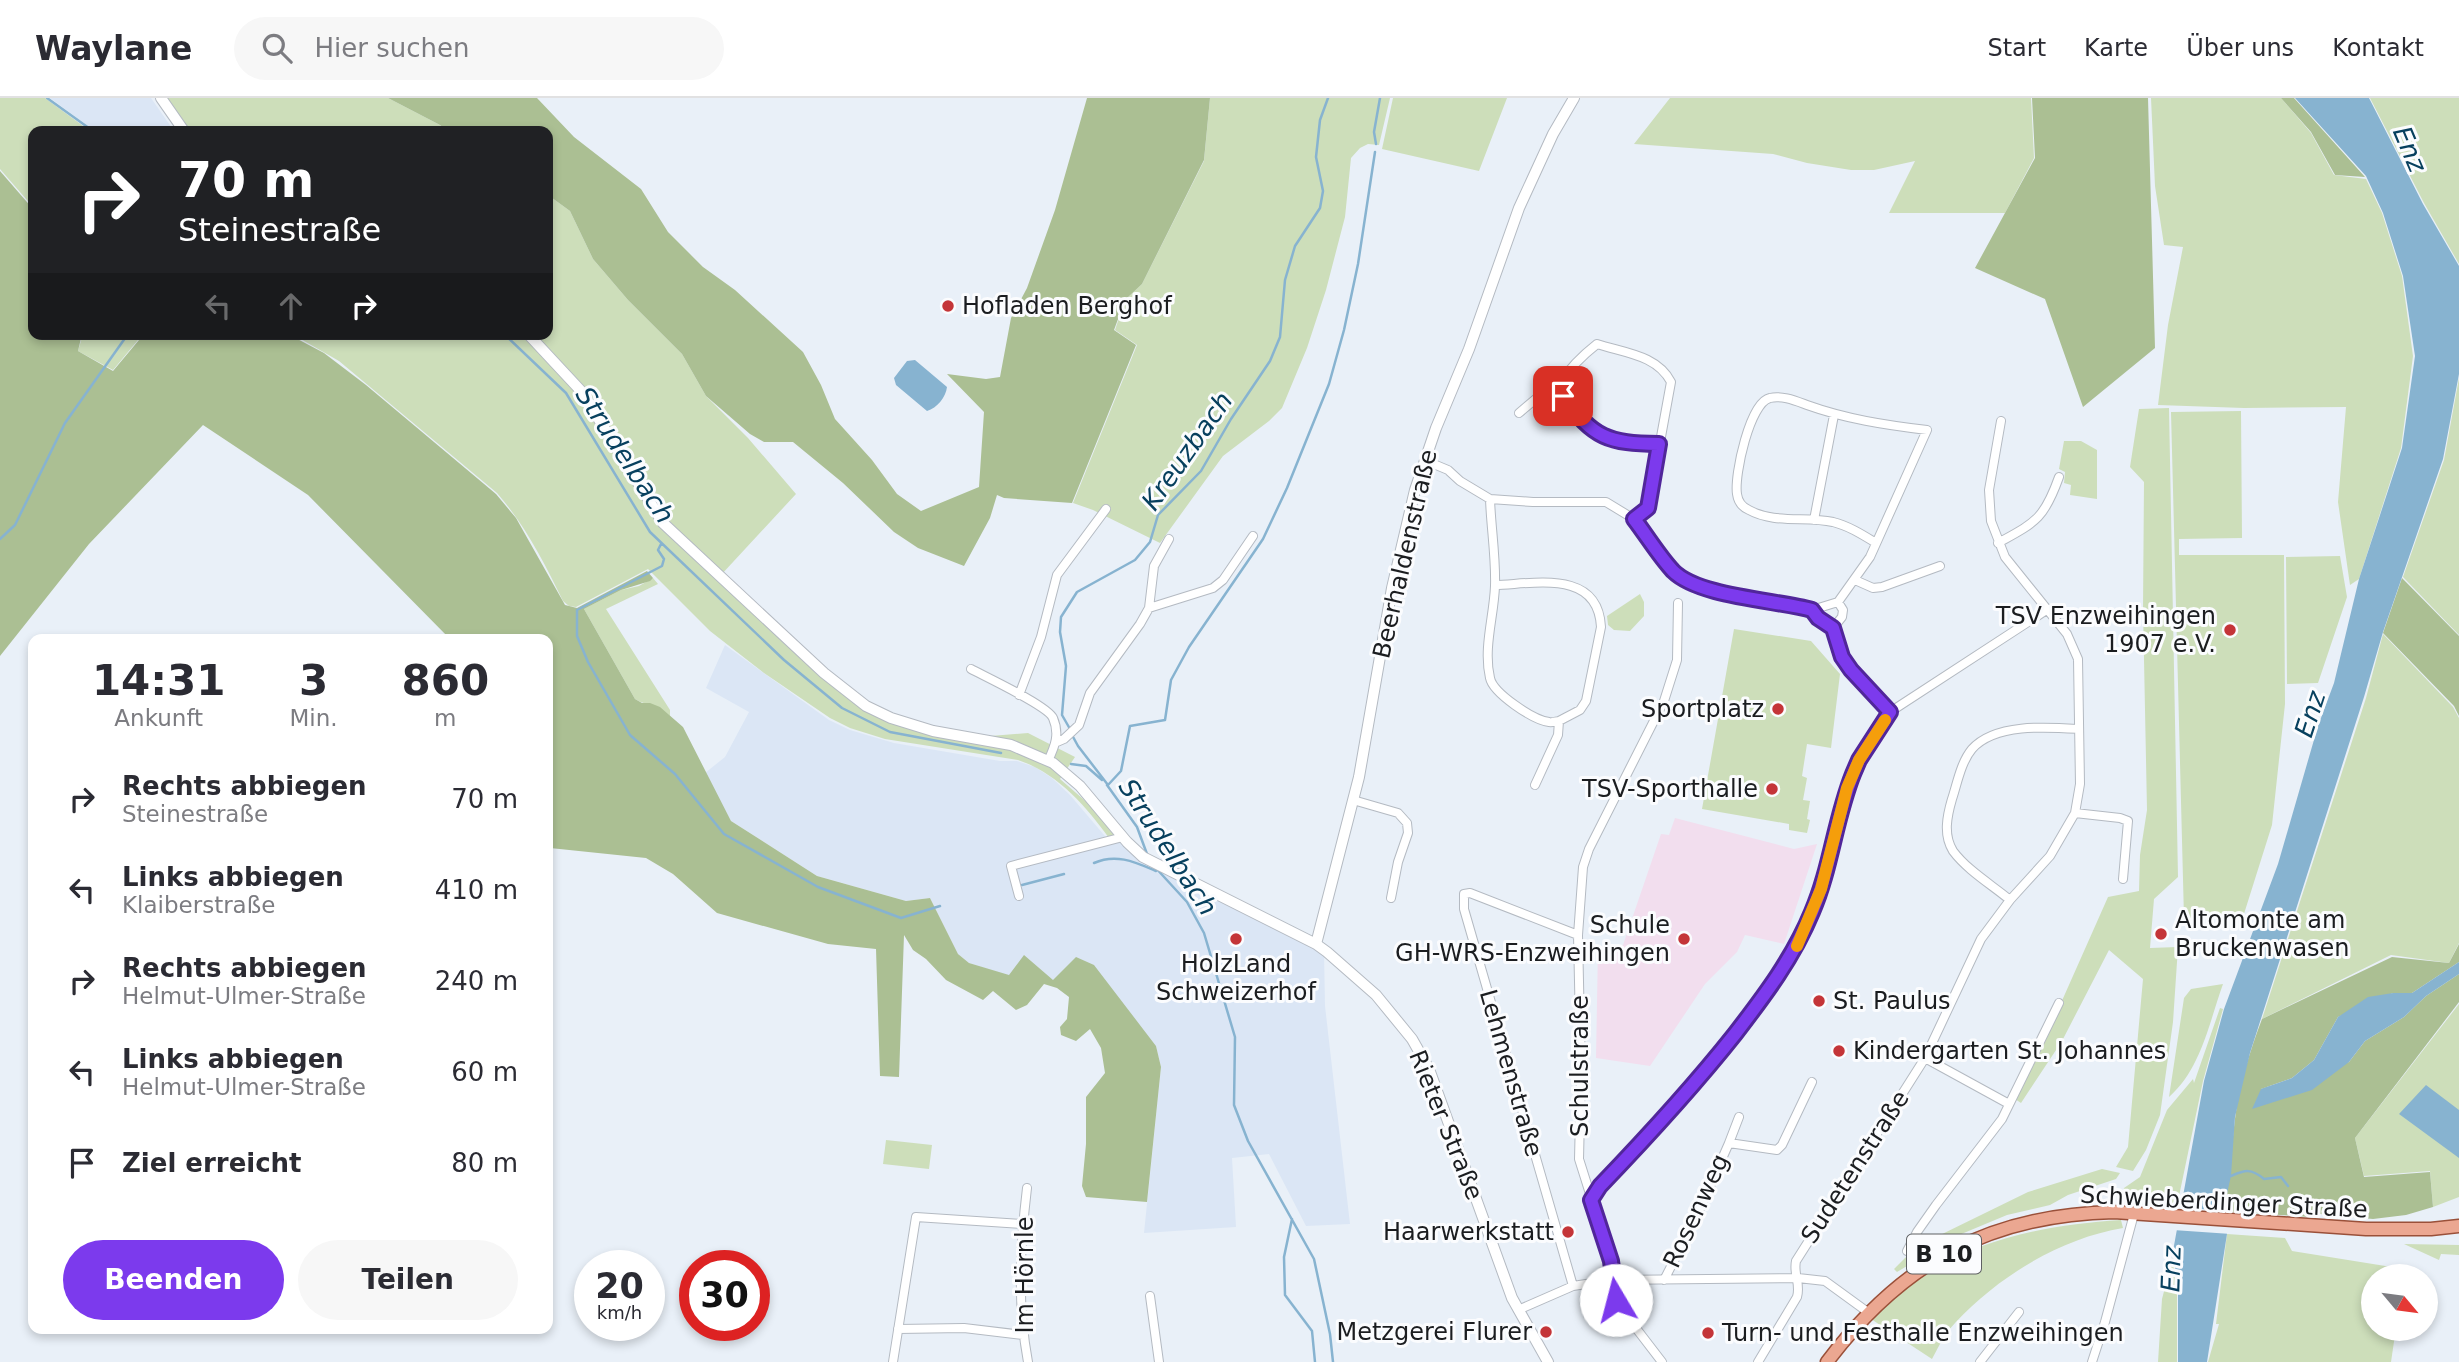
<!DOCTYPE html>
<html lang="de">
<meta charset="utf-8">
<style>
:root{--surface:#fff;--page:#f7f7f7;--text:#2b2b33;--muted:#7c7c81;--line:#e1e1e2;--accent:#7c3aed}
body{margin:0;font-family:"DejaVu Sans",sans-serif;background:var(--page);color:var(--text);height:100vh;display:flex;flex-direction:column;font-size:26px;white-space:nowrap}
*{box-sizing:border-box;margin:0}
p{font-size:23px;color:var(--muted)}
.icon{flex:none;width:38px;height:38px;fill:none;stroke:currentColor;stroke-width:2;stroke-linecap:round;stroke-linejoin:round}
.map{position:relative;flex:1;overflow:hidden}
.details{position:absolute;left:28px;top:536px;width:525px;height:700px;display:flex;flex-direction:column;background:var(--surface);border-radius:14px;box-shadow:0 4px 10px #0003}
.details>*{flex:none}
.banner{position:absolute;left:28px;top:28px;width:525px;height:214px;border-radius:14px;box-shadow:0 4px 10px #0003;background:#202124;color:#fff;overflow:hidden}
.needle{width:46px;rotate:119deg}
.buttons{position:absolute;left:2361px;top:1166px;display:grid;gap:14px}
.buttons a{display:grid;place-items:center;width:77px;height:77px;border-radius:50%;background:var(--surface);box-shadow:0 4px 10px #0003;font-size:35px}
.speed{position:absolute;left:574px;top:1152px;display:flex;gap:14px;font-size:35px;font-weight:700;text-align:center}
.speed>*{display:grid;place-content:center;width:91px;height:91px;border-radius:50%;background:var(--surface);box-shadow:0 4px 10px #0003;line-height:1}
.speed small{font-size:18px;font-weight:400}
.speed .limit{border:10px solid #d22;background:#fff;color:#111}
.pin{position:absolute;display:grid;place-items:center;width:60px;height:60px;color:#fff;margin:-30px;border-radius:14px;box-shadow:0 4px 10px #0006}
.me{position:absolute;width:77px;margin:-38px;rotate:352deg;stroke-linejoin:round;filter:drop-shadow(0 0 5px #0008)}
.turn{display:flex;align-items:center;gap:24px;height:147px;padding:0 35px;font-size:32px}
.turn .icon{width:91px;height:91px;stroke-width:2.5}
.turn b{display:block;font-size:49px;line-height:60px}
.lanes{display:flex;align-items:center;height:66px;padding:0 35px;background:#0003;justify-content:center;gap:35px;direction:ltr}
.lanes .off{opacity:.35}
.eta{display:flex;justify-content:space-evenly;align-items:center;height:119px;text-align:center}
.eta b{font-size:42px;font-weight:600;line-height:49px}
.cta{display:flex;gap:14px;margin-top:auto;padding:14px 35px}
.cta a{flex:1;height:80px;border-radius:42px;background:var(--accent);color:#fff;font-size:28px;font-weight:600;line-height:80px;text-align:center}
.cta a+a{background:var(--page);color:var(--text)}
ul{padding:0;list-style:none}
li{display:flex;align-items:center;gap:21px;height:91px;padding:0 35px}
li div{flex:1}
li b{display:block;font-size:26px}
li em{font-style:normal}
header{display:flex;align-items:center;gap:42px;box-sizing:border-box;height:98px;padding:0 35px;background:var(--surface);border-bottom:2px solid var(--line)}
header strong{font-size:33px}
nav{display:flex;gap:38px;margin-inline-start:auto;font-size:24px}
.search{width:490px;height:63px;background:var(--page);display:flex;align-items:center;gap:18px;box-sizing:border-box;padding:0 24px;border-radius:38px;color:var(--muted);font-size:26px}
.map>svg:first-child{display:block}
.built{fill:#dbe6f5}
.education{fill:#f2deee}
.green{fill:#cddeba}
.forest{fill:#abbf93}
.water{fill:#87b3d0}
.pier{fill:#e9f0f8}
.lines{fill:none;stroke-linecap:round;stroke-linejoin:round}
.stream{stroke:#87b3d0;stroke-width:2.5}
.minor-casing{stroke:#b4bac2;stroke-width:10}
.tertiary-casing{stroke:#b4bac2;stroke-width:12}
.primary-casing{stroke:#9a5039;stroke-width:15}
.minor{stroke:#fff;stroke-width:8}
.tertiary{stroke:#fff;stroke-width:10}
.primary{stroke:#eba791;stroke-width:12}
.route-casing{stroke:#51269a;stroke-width:18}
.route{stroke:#7c3aed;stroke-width:12}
.slow{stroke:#f59e0b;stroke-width:12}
.poi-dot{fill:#c43538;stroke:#fbfcfe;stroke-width:2.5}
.labels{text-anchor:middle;stroke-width:6;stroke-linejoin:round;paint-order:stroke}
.shield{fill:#fbfcfe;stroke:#5e6063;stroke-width:2}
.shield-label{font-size:23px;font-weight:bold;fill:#1b1d20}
.poi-label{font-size:24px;fill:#1b1d20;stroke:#fbfcfe;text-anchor:end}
.street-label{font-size:24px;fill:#1b1d20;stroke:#fbfcfe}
.water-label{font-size:26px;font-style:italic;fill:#07405e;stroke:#fbfcfe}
</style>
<header>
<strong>Waylane</strong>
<div class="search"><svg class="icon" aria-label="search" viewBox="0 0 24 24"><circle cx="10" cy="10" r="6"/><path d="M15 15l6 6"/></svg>Hier suchen</div>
<nav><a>Start</a><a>Karte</a><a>Über uns</a><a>Kontakt</a></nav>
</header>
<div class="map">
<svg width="2459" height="1264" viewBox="0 0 2459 1264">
<rect width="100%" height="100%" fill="#e9f0f8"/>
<path class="built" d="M50,0h101l23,33h-79z
M725,547l104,75 21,10 44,13 106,18h17l18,6 17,11 18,17 40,47 10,-1 14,15 13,8 177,87 1,55 25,218 -44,2 -37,-72 -37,4 4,69 -92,6 17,-166 -5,-21 -103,-66 -44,-4 -40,-13 -11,-9 -28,-56 -24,3 -89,-25 -86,-55 -26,-48 20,-16 24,-45 -43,-24z"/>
<path class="education" d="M1675,720l119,31 23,-5 -33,100 -39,-9 -8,17 -32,32 -55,82 -54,-8 2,-111 25,-2 38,-111 8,1z"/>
<path class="green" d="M0,0h45l45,33h-57v76l-33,-38z
M160,0h228l52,27 8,6h-266z
M1210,0h180l-11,47 -11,-1 -8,4 -9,10 -6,59 -19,73 -19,58 -25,60 -13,13 -46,35 -63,87 -67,-33 -20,-7 64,-158 -22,-15 10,-30 17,-16 62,-123z
M1393,0h114l-28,73 -97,-22z
M1670,0h361l3,60 -29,55h-116l26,-52 -41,9h-23l-44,-7 -34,-9 -139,-10z
M2151,0h130l30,35 23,42 32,4 16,34 20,63 11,80 -12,92 -42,131 -9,6 -12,-83 8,-95 -102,1 -86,-3 10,-80 15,-78 -19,-2 -9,-59z
M2370,0h89v166l-35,-61z
M548,97l22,16 23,48 35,41 54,54 24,42 42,42 48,56 -75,81 -63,-63 -48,-84 -25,-38 -52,-56h15z
M83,236h60l-30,36 -35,-19z
M292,236h231l56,60 74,122 17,21 130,120 75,58 103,22 50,-4 47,24 -15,22 30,26 25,30 -6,3c-24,-33 -52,-65 -91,-78l-133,-21 -35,-11 -20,-10 -66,-45 -54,-42 -62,-62 -72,38 -7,-1 -6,-5c-19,-39 -38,-76 -66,-108l-158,-132z
M2459,280v257l-56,-58 41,-117z
M2169,310l9,469 -24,22 -4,49 28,-1 -5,75 -13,93 -14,35 -13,21 -17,-4 12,-20 15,-168 -34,-29 -47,91 -41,62 -6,-4 30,-60 63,-142 31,-6 1,-36 7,-45 -4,-201 1,-127 -14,-15 9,-58z
M2241,313l1,127 -63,1v16h105l1,149 -13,121 -29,92 -59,1 -13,-506z
M2064,343h17l16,9v49l-27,-4 1,-10 -7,-2 1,-11 -6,-3z
M2340,458l7,41 -29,86 -31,1 -1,-127z
M653,480l5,6 -52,25 64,101v6c-16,-14 -22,-9 -35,-17l-51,-90 37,-19 18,-4z
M1640,496l4,8v14l-14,15 -16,-1 -6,-5 -1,-9z
M1734,531l77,12 29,33 -9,74 -24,-4 -5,32 5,2 -4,22 7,1 -3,18 3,1 -3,13 -18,-3v-6l-87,-15z
M2383,536l70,73 6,11v225l-10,20 -58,-8 -129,64 104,-321z
M2223,886c-14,39 -22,85 -54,113l15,-99 7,-9z
M2459,906v193l-26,10 -3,-36 -66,5 -9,-38z
M2220,910l3,1 -20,72 -25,120 -10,6 -23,-3 -4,-7 4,-8 -5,8 3,8 -18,-4 -3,-4 2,-9 16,-11 27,-67 26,-31 1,4z
M886,1042l46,5 -3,24 -46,-5z
M2102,1071l18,4 -4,6 -48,16 -18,10 -43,10 -48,20 -62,37 -3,-3 13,-13 27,-18 94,-46z
M2121,1122l2,8c-66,11 -132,53 -175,103 -6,8 -11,19 -16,28l-61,-40c67,-72 155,-93 250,-99z
M2227,1136l58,4 7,13 112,18 -1,7h-30v52h23l-5,34h-183l11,-38h-3z
M2404,1146l55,1v10l-18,-1 -2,6z
M2173,1159l4,35v70h-19l4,-63z"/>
<path class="forest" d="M388,0h149l37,39 67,52 27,43 35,35 32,23 68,62 18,33 14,34 37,41 25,34 24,17 58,-24 5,-75 -37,-38 39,5 14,-2 11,-59 16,-30 28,-78 32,-112h123l-6,62 -62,124 -17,16 -11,30 22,15 -64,158 -68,-5 -7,-3 -7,23 -26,48 -46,-18 -24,-16 -51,-49 -50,-41h-29l-14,-8 -44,-38 -24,-42 -54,-54 -35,-41 -23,-48 -22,-16v-64h-100l-8,-6z
M2032,0h116l7,250 -72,59 -38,-108 -70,-31 60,-110z
M2281,0h13l71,79 -30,-2 -24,-43z
M0,73l33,38v125h49l-4,17 35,20 31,-37h144l36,19 42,32 130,109 20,24 49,87 12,3 70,-37 6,7 -3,3 -29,9 -37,19 51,90 7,4h8l10,4 23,20 48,94 86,55 89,25 24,-3 28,56 11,9 40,12 15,-20 29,25 23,-23 18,8 62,81 5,21 -14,135 -61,-5 -4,-11 4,-42v-47l19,-24 -4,-25 -11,-19 -14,12 -15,-6 -1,-8 7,-8 2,-22 -12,-9 -13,-4 -17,21 -11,5 -23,-19 -10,9 -37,-20 -20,-21 -13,-9 -9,-15 -5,142 -19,-1 -4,-127 -48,-5 -111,-31 -44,-39 -27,-16 -96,-10 -2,-209h-98l-142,-144 -105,-70 -114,119 -89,112z
M2402,480l57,58v80l-5,-10 -71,-73z
M2459,846v18l-47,31h-19l-55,24 -24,43 -22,18 -31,11 88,-27 16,-21 39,-24 22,-21 33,-22v28l-104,136 9,39 66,-5 3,35 -27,8 -33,4 -63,-6v4l-87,-6c7,-31 8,-61 12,-92 4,-34 15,-68 27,-100l130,-62 57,6z"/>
<path class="water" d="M2295,0h74l54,106 36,62v108l-16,85 -60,173 -19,65 -114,356 -15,64 -4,59 -8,35 4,23 -20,128h-29v-70l-5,-41 31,-170 20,-72 54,-145 40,-138 16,-43 25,-104 43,-131 13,-92 -12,-80 -20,-63 -17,-37z
M915,262l32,27c-1,10 -10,21 -20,24l-31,-26 -2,-7 13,-17z
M2459,864v12l-33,22 -22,21 -39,24 -16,21 -37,28 -60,19 9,-20 31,-11 22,-18 24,-43 30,-20 25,-4h19z
M2426,987l33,25v48l-60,-44z"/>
<path class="pier" d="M2176,1109l51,4 4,23 -58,-4z"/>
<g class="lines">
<path class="stream" d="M47,0l46,33
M1376,46l-2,-12 6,-34
M504,236l62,59 84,139 134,128 58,48 48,24 111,21
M0,441l15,-14 50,-102 63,-89
M661,446l-3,6 6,9 -2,7 -85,44v26l11,26 42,73 45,39 49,60 94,53 83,31 39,-12
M1070,631l-8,-14 4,-49 -6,-34 1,-15 16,-25 58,-32 15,-18 8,-27 43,-44 30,-52 39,-58 10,-24 5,-57 10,-34 25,-38 3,-17 -7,-34 4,-37 8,-22
M1072,637l6,11 30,39 13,-14 9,-45 35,-6 6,-40 18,-33 74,-108 24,-51 42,-104 15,-54 14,-66 17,-112
M1071,666l15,2 16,14
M1107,687l30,42 10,27
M1094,765c22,-10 41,-1 62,8
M1154,768l33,36 17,31 31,104 -1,68 14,36 66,118 16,75 3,28
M1022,787l42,-11
M2231,1078c14,-6 20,-8 33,3l17,-2 7,9
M1292,1121l-8,38 1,38 27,36 3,31"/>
<g class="minor-casing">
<path id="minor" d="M1519,315l32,-27 10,-4
M1424,362l24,10 12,11 30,18 43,3h73l28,17 35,47 12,11 37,15 94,18 6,8 15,10 8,29 10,13 39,42
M1490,401c1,29 6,58 5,87 -1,30 -12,62 -5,92 3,15 43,42 59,44 2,1 8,-1 10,-1l-1,14 -23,50
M1634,421l14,-11 23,-126c-14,-27 -46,-29 -74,-38 -14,11 -26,22 -36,38l2,14 10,14 26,26 28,8 32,1
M1814,422l20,-105
M1998,445c38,-21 46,-24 61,-66
M1855,482l18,8 9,-1 58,-21
M1495,487c39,-1 103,-16 106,42l-15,74 -6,9 -21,11
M1149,510l64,-20 10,-8 30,-44
M1812,512l26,-8 32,-45 57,-127c-42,-5 -81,-11 -120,-25 -11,-4 -25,-10 -37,-7 -20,4 -36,77 -33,96 1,8 5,13 12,16 25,14 57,6 84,12 16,4 30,13 43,21
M1833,530l9,-11 1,-7 -5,-8
M971,571c15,8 77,37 82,49 7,16 2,28 -5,43
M1019,597l22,-58 16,-62 49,-66
M1057,644l7,-3 15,-14 11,-32 50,-69 9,-16 5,-42 15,-27
M1353,702l45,13 9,10 1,10 -10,29 -7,36
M2075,715l45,5 8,3 -5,58
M1019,798l-8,-30 112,-29
M2010,802c-18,-15 -43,-30 -57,-49 -10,-16 -6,-35 -1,-52 5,-15 9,-37 20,-50 23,-26 76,-22 107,-20
M1925,960l84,46
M1729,1045l10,-26
M1027,1090c-7,59 -10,115 1,174
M1591,1102l9,-14 79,-83 34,-40 63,-81 16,-26 29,-67 26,-101 12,-29 31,-47 158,-103
M1907,1153l10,-19 19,-27 66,-86 57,-116
M1664,1182l31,-60 34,-77 48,7 5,-5 30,-63
M1573,1188l-109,-377v-15l6,-1 108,42
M1150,1198l9,66
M1518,1212l55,-24 39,-6 186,-2 27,3 44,32
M898,1231l66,-1 59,7
M893,1264l23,-145 107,7
M1662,1264l-43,-56 -3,-6 -7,-46 -30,-95 2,-85 -3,-139 5,-68 6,-18 75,-148 13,-41 1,-57
M1758,1264l39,-65c4,-13 -4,-23 -1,-36l129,-203 56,-119 29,-39 40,-44 25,-43 5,-29 -2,-125 -11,-25 -62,-77 -14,-36 -2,-31 12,-69
M1980,1264l39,-50
M2092,1264l13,-40 29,-108"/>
</g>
<g class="tertiary-casing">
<path id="tertiary" d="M161,0l23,33
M528,236l54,58 81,131 161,150 42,33 25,12 42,13 78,14 42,18 27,23 47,56 16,15 173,87 11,8 49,43 36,44 17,30 83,229 36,64
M1316,846l43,-167 33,-189 23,-98 21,-62 33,-79 50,-141 34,-74 21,-36"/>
</g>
<g class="primary-casing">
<path id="primary" d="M1827,1264c75,-99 161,-147 287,-150l252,17h65l28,-3"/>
</g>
<use href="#minor" class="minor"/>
<use href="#tertiary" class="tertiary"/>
<use href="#primary" class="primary"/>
</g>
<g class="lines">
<g class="route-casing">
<path id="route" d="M1563,298c31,43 45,47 96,48l-11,64 -14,11c13,17 25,37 39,52 26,26 103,29 139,39l6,8 15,10 9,29 9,13 39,42 -31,48 -6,14c-18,45 -22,94 -41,138 -19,46 -47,83 -77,122 -42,53 -88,103 -135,152l-9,14 20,61 5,39"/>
</g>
<use href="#route" class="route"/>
<path class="slow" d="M1797,848l24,-57 26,-101 12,-28 26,-40"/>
</g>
<g class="poi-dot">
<circle cx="948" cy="208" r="7"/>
<circle cx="2230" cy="532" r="7"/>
<circle cx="1778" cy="611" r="7"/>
<circle cx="1772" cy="691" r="7"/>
<circle cx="2161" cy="836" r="7"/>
<circle cx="1236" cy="841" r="7"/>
<circle cx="1684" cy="841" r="7"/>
<circle cx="1819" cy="903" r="7"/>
<circle cx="1839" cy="953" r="7"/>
<circle cx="1568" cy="1134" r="7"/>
<circle cx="1546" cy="1234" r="7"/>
<circle cx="1708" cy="1235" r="7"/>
</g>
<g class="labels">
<rect class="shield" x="1907" y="1136.5" width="74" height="39" rx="5"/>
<g class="shield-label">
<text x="1944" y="1164">B 10</text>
</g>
<g class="poi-label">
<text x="962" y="216" text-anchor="start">Hofladen Berghof</text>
<text x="2216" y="526">TSV Enzweihingen<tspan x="2216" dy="28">1907 e.V.</tspan></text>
<text x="1764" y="619">Sportplatz</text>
<text x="1758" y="699">TSV-Sporthalle</text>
<text x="2175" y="830" text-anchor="start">Altomonte am<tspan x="2175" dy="28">Bruckenwasen</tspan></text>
<text x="1670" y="835">Schule<tspan x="1670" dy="28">GH-WRS-Enzweihingen</tspan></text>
<text x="1236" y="874" text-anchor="middle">HolzLand<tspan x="1236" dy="28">Schweizerhof</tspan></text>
<text x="1833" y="911" text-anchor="start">St. Paulus</text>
<text x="1853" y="961" text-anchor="start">Kindergarten St. Johannes</text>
<text x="1554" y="1142">Haarwerkstatt</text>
<text x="1532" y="1242">Metzgerei Flurer</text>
<text x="1722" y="1243" text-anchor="start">Turn- und Festhalle Enzweihingen</text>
</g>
<g class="street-label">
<text transform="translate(1405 456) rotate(-77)" y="8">Beerhaldenstraße</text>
<text transform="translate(1580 968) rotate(-90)" y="8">Schulstraße</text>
<text transform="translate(1511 975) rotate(74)" y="8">Lehmenstraße</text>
<text transform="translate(1446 1027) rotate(68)" y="8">Rieter Straße</text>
<text transform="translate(1855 1069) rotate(-57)" y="8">Sudetenstraße</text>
<text transform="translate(2224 1104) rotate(3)" y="8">Schwieberdinger Straße</text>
<text transform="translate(1696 1113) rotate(-65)" y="8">Rosenweg</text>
<text transform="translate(1025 1177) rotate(-90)" y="8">Im Hörnle</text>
</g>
<g class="water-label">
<text transform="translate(2410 51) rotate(67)" y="9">Enz</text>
<text transform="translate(1187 353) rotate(-55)" y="9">Kreuzbach</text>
<text transform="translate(625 357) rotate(57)" y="9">Strudelbach</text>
<text transform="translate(2310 616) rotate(-72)" y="9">Enz</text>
<text transform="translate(1168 749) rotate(57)" y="9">Strudelbach</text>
<text transform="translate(2171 1171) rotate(-88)" y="9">Enz</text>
</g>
</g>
</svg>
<div class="buttons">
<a><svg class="needle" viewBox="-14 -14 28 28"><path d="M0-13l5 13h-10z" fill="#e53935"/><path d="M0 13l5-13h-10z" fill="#7c7c81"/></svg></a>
</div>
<div class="speed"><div>20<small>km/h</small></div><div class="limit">30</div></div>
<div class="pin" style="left:1563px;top:298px;background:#d93025"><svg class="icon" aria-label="arrive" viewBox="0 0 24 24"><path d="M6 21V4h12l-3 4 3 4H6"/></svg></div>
<svg class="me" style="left:1616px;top:1202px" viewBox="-20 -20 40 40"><circle r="19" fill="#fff"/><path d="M0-13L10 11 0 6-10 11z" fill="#7c3aed"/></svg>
<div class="banner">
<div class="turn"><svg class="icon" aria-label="right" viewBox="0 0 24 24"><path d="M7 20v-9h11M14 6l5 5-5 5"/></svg><div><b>70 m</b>Steinestraße</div></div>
<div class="lanes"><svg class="icon off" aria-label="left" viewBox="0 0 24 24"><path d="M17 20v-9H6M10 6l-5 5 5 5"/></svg><svg class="icon off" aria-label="ahead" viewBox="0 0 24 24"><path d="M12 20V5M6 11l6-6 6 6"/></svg><svg class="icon" aria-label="right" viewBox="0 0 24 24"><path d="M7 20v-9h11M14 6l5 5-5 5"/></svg></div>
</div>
<section class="details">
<div class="eta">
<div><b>14:31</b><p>Ankunft</p></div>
<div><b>3</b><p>Min.</p></div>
<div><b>860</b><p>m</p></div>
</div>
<ul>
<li><svg class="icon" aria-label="right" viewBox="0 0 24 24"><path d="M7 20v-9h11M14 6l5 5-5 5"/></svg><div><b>Rechts abbiegen</b><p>Steinestraße</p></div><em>70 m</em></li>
<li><svg class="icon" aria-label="left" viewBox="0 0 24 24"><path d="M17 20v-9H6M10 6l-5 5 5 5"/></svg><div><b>Links abbiegen</b><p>Klaiberstraße</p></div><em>410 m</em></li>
<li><svg class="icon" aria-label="right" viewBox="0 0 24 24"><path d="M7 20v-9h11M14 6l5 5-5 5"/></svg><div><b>Rechts abbiegen</b><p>Helmut-Ulmer-Straße</p></div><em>240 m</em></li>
<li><svg class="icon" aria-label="left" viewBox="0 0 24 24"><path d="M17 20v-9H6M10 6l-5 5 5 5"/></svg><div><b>Links abbiegen</b><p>Helmut-Ulmer-Straße</p></div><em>60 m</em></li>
<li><svg class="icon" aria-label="arrive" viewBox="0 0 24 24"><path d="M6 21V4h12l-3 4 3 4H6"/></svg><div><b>Ziel erreicht</b></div><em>80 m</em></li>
</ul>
<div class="cta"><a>Beenden</a><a>Teilen</a></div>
</section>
</div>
